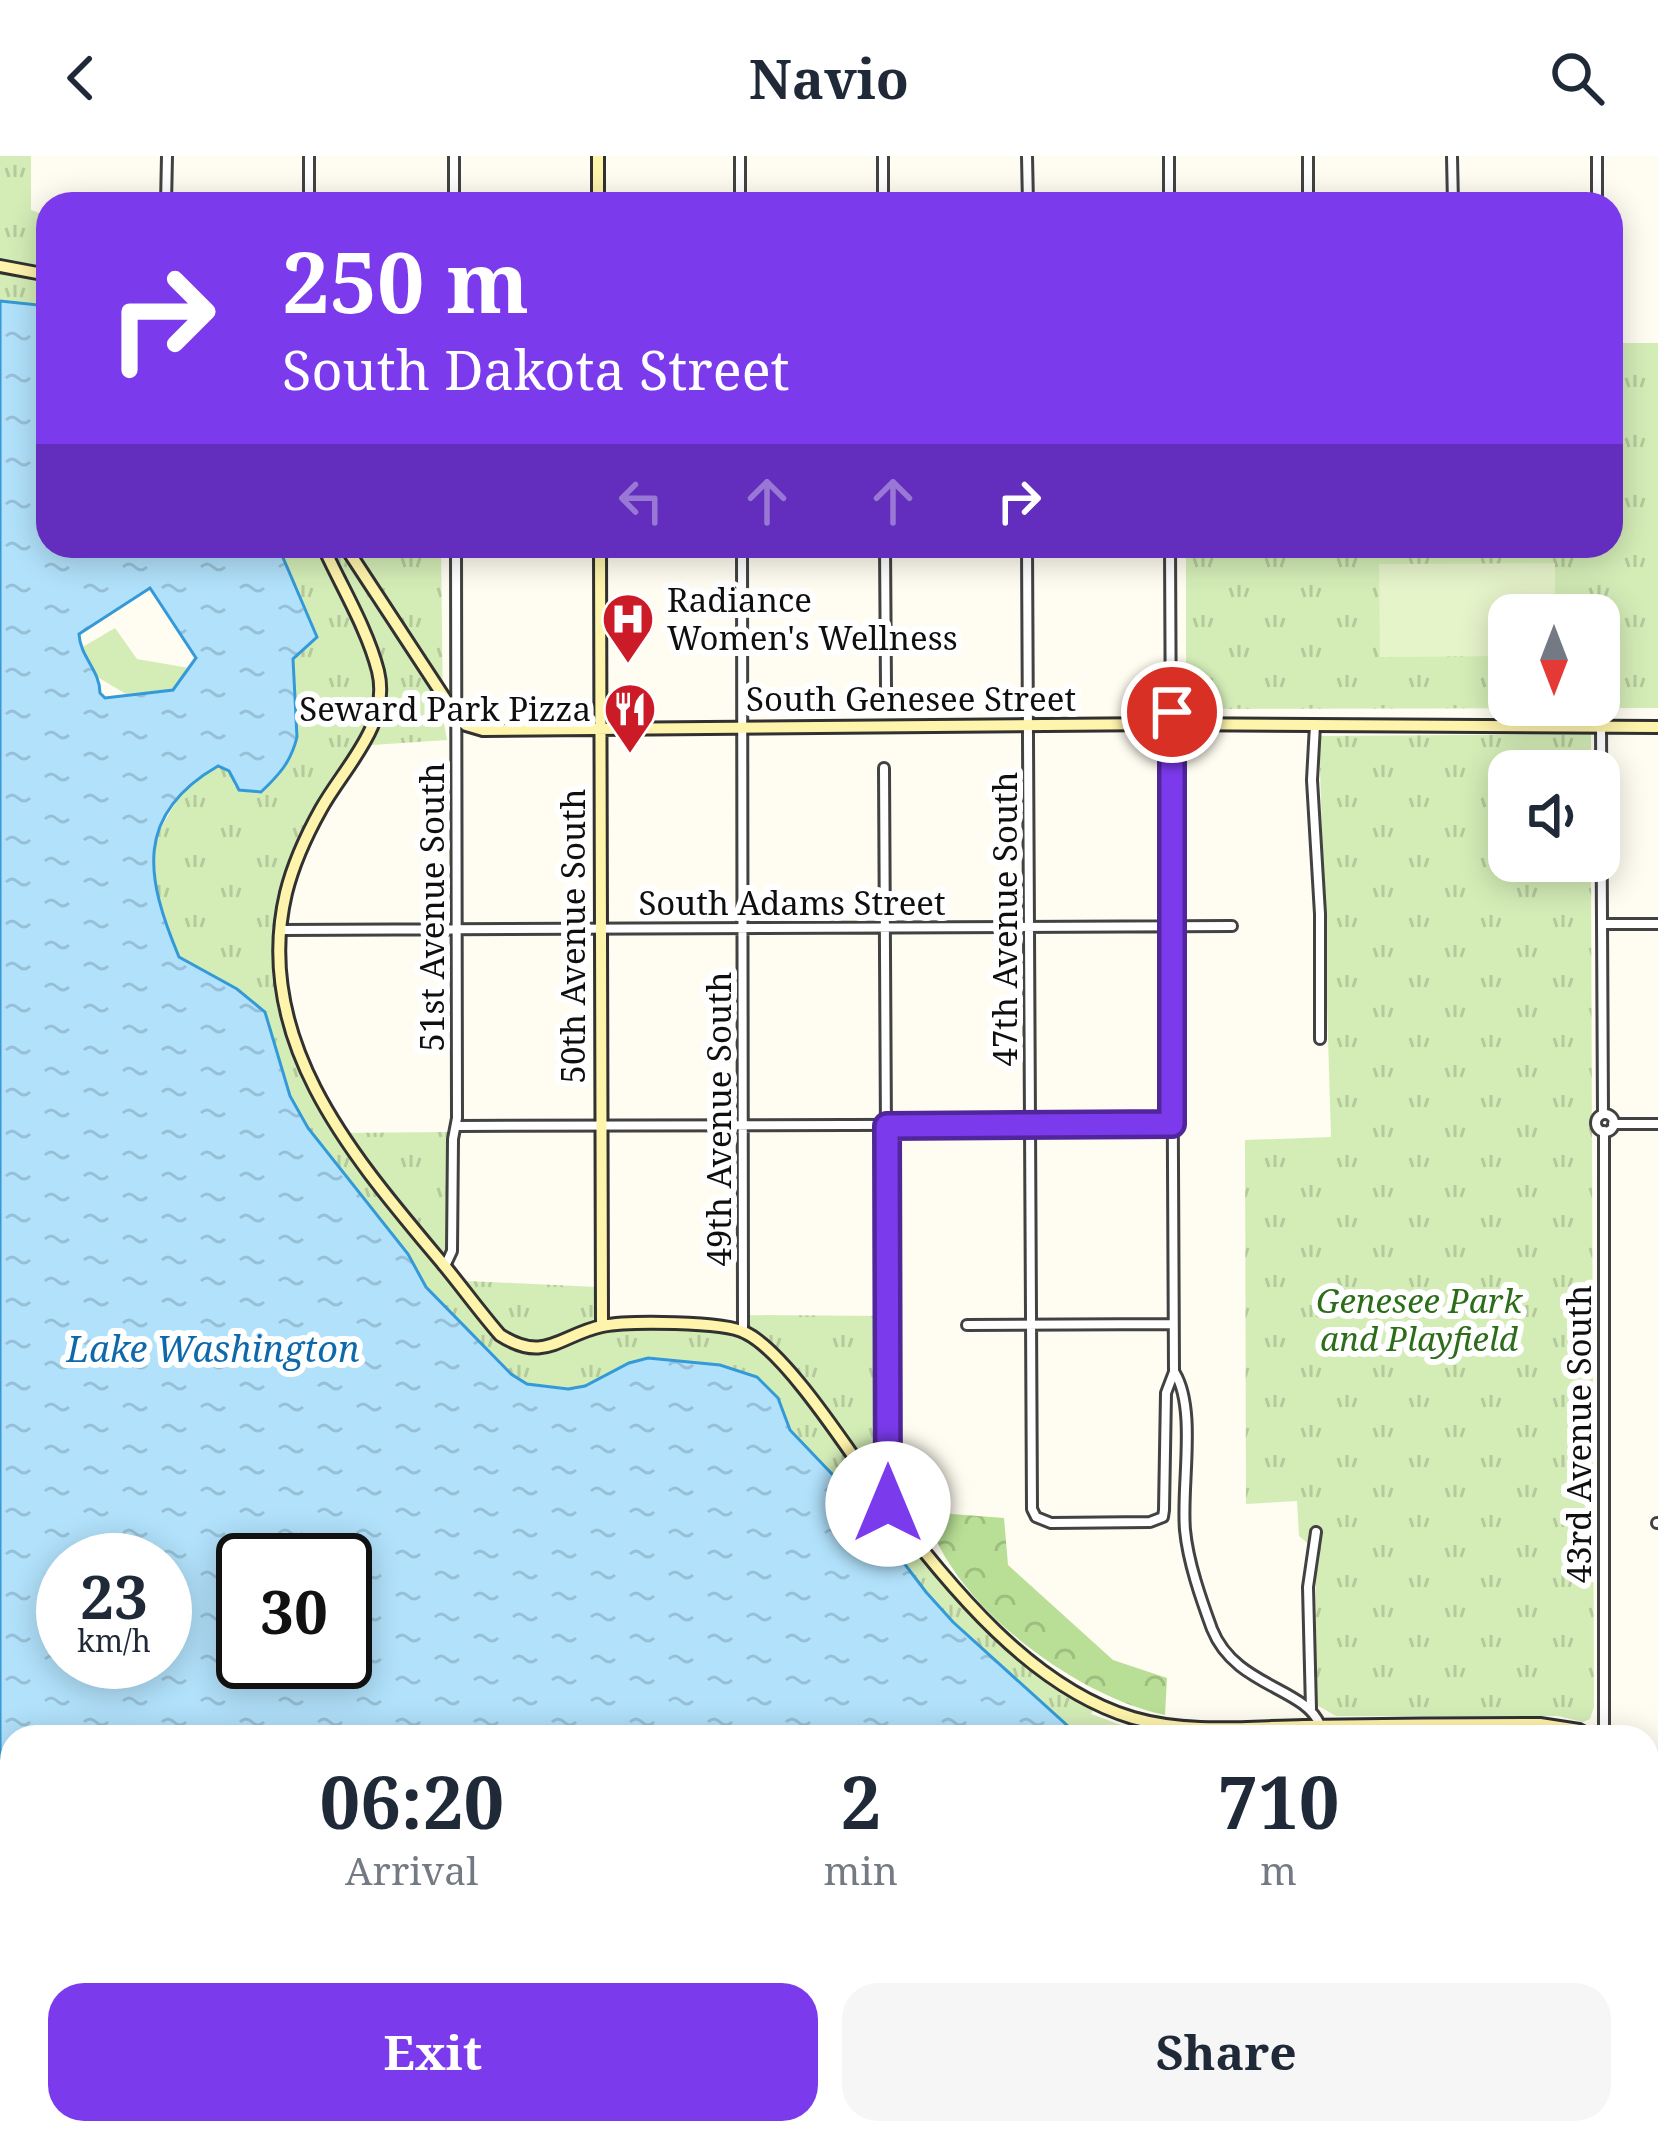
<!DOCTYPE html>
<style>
:root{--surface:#fff;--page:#f6f6f7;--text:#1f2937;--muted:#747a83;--accent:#7c3aed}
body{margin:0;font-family:"Noto Serif",serif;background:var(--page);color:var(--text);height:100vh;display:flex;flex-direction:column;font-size:45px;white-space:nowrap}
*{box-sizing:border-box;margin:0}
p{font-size:39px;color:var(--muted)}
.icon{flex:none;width:66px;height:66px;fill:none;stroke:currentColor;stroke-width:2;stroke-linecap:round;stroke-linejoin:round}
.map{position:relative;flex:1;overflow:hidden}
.drawer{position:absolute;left:0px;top:1569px;width:1659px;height:420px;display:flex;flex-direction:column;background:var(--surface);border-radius:36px 36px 0 0;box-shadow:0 6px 30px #0003}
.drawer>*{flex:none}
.banner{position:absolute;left:36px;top:36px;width:1587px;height:366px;border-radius:36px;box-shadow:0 6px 30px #0003;background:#7c3aed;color:#fff;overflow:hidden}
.needle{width:78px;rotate:180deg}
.fabs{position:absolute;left:1488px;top:438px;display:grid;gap:24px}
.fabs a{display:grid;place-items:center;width:132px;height:132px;border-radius:24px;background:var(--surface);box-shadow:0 6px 30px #0003;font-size:60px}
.speed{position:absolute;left:36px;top:1377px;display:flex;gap:24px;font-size:60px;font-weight:700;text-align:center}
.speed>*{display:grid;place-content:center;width:156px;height:156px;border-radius:50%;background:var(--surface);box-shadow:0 6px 30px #0003;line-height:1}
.speed small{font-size:30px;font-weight:400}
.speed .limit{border:6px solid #111;border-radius:18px;background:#fff;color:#111}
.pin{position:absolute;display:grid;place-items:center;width:102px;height:102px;color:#fff;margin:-51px;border:6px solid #fff;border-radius:50%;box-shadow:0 3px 12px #0007}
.me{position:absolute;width:132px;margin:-66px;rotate:0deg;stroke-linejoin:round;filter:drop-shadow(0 0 9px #0008)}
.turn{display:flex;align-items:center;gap:42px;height:252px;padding:0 48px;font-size:54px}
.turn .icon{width:156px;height:156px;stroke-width:2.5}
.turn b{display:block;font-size:84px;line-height:102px}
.lanes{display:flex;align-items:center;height:114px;padding:0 48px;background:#0003;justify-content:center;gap:60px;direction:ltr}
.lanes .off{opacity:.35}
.eta{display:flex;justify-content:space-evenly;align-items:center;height:204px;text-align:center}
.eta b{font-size:72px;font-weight:700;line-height:84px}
.primary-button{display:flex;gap:24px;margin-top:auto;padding:24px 48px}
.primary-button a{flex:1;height:138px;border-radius:36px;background:var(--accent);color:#fff;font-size:48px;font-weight:700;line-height:138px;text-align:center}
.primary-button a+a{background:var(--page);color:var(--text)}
header{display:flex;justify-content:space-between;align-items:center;height:156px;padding:0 48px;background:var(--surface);font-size:54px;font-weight:700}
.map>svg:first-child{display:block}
.grass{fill:#d4edb7}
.forest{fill:url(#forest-crowns)}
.park{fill:url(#park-tufts);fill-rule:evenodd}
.pitch{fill:#e6f4ca}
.water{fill:url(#water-ripples);stroke:#3399d8;stroke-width:3;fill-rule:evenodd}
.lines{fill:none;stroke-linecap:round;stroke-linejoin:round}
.street-casing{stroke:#424242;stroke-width:14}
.secondary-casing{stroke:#313131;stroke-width:16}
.street{stroke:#fff;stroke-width:8}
.secondary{stroke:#fff4ac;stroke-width:10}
.route-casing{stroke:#51269a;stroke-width:30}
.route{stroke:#7c3aed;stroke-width:21}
.labels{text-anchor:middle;stroke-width:12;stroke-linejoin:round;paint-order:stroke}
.poi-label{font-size:33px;fill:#0f0f0f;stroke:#fff;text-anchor:start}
.street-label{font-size:33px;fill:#0f0f0f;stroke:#fff}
.park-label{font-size:33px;font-style:italic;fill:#2c6d19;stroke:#fff}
.water-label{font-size:36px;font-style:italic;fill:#0d69ac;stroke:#fff}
</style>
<header><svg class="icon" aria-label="back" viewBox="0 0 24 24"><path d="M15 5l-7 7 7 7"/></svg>Navio<svg class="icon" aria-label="search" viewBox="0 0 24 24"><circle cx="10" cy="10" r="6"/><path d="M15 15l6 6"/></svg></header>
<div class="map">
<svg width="1658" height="1989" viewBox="0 0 1658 1989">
<defs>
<pattern id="forest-crowns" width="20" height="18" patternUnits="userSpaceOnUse" patternTransform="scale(3)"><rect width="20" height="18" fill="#b8df95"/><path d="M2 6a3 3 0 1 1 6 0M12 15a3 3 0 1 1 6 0" fill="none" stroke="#9dbe7f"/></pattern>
<pattern id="park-tufts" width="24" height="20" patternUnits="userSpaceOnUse" patternTransform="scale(3)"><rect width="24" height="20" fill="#d4edb7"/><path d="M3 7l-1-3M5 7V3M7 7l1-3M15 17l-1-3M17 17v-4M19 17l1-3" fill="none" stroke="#b5ca9c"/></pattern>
<pattern id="water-ripples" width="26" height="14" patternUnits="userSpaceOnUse" patternTransform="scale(3)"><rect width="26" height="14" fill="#b1e1fb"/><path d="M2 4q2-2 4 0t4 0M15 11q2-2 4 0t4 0" fill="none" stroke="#97c0d6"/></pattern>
</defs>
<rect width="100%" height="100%" fill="#fffcf1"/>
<path class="grass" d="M115,472l22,31 52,9 -16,22 -47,4 -27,-16 -18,-30z"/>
<path class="forest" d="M926,1356l78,6 4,47 105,95 54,18 -2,37c-90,-19 -216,-112 -239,-203z"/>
<path class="park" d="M0,0h31v54l17,6v90l-48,-5z
M1611,187h47v365l-472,1v-163h425zM1509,459h90v90h-90z
M277,390h164l2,172 4,22 -90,6c-24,45 -53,91 -73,139 -30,72 13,185 48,248l116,-1 -1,148 149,7 1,46 11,-3c44,-1 95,-9 136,9l2,-24 137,1 4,195 111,126 97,70 -4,7 63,23h-74l-127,-115 -28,-30 -73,-97 -63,-66 -11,-31 -21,-21 -37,-12 -72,-7 -19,5 -45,24 -16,2 -41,-5 -16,-10 -85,-87 -18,-33 -100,-126 -18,-31 -25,-85 -28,-23 -49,-23 -9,-9 -22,-65 -4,-50 32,-56 33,-20 11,5 6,16 35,-4c15,-11 22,-28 27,-47l-5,-77z
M1591,578v37h-82v90h82l3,846 -4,12 -7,3 -25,-6h-222l-21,-12 1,-154 -17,-14 -2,-35 -51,3 -1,-364 86,-3 -12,-401z"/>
<path class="pitch" d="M1555,407v52h-46v41l-129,1 -1,-93z"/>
<path class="water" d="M0,145l48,5v240h230l39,91 -24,22 4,78c-6,25 -18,38 -36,55l-22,-2 -10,-19 -11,-5c-85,49 -72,112 -39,191l58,32 28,23 25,84 18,32 100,126 18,33 85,87 16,10 41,5 17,-3 44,-23 19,-5 72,7 37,12 21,21 12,32 62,65 74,97 27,30 127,115h-1068v396h1635v-252l11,36v228h-1658zM150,432l46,70 -23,32 -68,8 -5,-5c0,-23 -20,-36 -21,-59zM63,1404h102v102h-102zM243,1404h102v102h-102z"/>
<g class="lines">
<g class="street-casing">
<path id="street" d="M309,0v48
M454,0v48
M740,0v48
M883,0v48
M1027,0l1,48
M1308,0v48
M1452,0l1,48
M1597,0v48
M166,48l1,-48
M1169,48v-48
M742,390l1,785
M885,390l1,141
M1027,390l5,963 4,8 15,6 99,-1 13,-5 1,-7 2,-117 8,-21 -4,-826
M1315,569l-3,55 8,134v125
M1601,570l2,388
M884,612l4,735
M1603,768h55
M281,774l951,-4
M1596 967a9 9 0 1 1 18 0a9 9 0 1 1-18 0Z
M1613,968h45
M456,970l716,-2
M445,1110l7,-15 1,-112 4,-21 -1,-572
M967,1169l206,-1
M1175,1217c22,37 6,113 10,157 3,32 16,69 27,99 23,58 93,58 108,96
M1657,1367h1
M1311,1553l-3,-122 8,-55
M1604,1581v-606"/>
</g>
<g class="secondary-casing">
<path id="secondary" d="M598,0v48
M0,110l48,9
M323,390c18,40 44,82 55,125 13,53 -33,95 -57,138 -14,25 -28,56 -35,84 -35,149 70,267 157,371 19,23 37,48 57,71 45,29 60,0 102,-9 25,-5 122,-5 144,7 43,21 111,131 143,174 63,81 141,180 244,211 55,16 114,9 171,8 79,-1 157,-2 236,-2l39,6 13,7
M345,390l112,171 9,8 17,5 680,-6 495,3
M600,390l2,780
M1647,1651l11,26"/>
</g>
<use href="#street" class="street"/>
<use href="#secondary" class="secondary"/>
</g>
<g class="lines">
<g class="route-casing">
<path id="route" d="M888,1348l-1,-378 285,-2v-412"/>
</g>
<use href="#route" class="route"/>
</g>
<defs>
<g id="hospital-pin" transform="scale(2.7)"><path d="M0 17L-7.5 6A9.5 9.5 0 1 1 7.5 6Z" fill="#cb1b27" stroke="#fff"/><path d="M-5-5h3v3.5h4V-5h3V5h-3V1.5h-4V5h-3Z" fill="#fff"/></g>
<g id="restaurant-pin" transform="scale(2.7)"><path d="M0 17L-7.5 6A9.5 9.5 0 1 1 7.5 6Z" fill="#cb1b27" stroke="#fff"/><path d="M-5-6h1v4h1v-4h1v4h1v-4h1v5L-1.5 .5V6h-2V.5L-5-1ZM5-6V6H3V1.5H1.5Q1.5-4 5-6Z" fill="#fff"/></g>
</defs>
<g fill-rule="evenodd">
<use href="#hospital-pin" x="628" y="463"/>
<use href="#restaurant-pin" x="630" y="553"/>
</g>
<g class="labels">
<g class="poi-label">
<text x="667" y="456">Radiance<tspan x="667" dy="38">Women's Wellness</tspan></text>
<text x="591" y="565" text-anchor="end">Seward Park Pizza</text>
</g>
<g class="street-label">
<text x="911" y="555">South Genesee Street</text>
<text x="792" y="759">South Adams Street</text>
<text transform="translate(432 751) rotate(-90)" y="12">51st Avenue South</text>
<text transform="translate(1005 763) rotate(-90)" y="12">47th Avenue South</text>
<text transform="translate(573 780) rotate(-90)" y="12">50th Avenue South</text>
<text transform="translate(719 963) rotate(-90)" y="12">49th Avenue South</text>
<text transform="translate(1579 1278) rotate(-90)" y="12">43rd Avenue South</text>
</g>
<g class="park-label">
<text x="1419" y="1157">Genesee Park<tspan x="1419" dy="38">and Playfield</tspan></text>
</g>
<g class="water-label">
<text x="213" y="1206">Lake Washington</text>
</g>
</g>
</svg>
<div class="fabs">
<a><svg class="needle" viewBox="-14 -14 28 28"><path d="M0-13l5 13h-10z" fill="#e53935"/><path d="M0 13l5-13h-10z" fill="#747a83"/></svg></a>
<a><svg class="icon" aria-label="sound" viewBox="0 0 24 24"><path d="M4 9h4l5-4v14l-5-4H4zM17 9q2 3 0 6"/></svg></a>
</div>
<div class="speed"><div>23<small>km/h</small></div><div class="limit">30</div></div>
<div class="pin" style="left:1172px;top:556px;background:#d93025"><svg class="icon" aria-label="arrive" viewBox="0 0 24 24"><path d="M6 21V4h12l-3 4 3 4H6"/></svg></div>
<svg class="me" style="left:888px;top:1348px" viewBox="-20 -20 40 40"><circle r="19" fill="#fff"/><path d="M0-13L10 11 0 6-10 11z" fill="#7c3aed"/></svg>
<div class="banner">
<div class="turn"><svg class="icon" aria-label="right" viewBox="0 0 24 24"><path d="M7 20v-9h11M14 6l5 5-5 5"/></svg><div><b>250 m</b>South Dakota Street</div></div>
<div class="lanes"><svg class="icon off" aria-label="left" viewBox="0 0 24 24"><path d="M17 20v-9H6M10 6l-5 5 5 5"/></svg><svg class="icon off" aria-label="ahead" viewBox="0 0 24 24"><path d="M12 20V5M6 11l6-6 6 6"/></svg><svg class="icon off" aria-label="ahead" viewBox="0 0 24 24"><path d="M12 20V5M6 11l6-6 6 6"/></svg><svg class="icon" aria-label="right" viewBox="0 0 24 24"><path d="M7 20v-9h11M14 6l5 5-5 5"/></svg></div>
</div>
<section class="drawer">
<div class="eta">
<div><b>06:20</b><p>Arrival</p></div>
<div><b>2</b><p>min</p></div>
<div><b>710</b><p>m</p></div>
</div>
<div class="primary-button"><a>Exit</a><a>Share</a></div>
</section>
</div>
